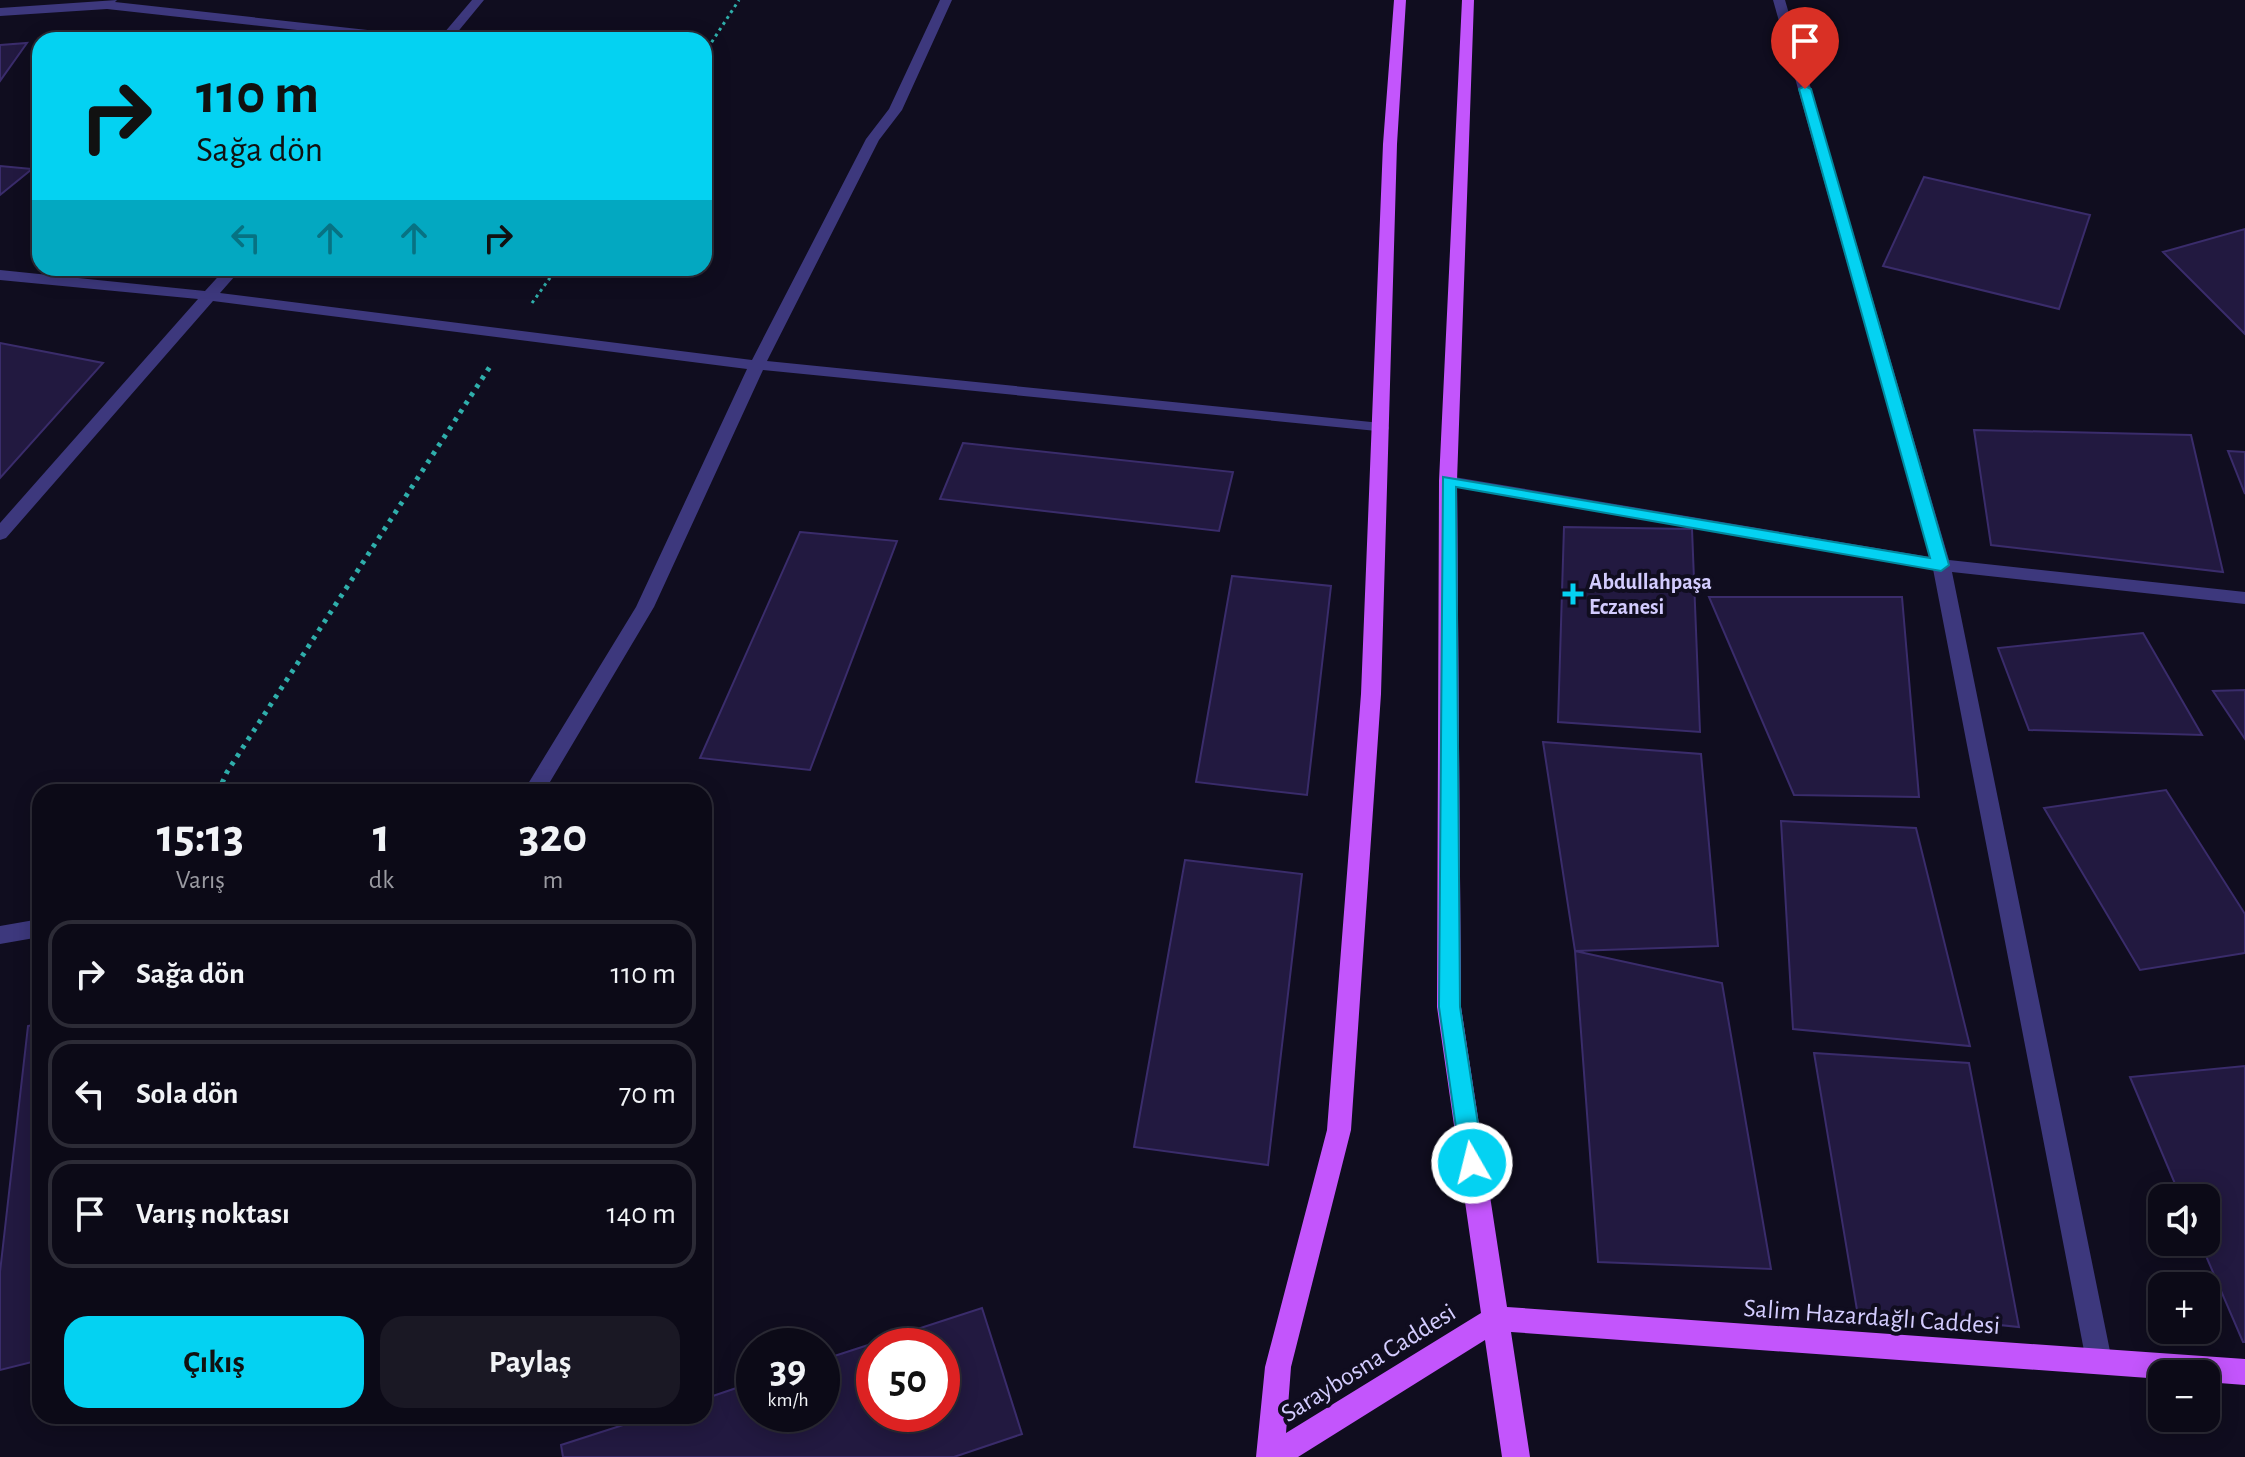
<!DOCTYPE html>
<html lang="tr">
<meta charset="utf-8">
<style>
:root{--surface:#0c0a17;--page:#1a1824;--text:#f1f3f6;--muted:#9a9aa1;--line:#2c2b36;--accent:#04d2f2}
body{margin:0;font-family:"Alegreya Sans",sans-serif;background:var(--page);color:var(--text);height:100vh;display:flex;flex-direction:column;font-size:30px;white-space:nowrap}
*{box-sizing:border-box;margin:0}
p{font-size:26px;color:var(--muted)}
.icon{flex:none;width:44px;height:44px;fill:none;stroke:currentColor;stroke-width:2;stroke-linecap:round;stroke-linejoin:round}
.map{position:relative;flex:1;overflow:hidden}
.details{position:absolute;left:32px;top:784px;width:680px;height:640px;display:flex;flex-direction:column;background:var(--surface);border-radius:24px;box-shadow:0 4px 20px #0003,0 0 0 2px var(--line)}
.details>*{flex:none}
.guide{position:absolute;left:32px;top:32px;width:680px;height:244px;border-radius:24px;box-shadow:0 4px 20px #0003,0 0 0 2px var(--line);background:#04d2f2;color:#111;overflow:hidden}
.controls{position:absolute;left:2148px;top:1184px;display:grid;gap:16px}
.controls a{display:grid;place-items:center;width:72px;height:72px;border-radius:16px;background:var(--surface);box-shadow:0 4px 20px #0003,0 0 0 2px var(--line);font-size:40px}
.speed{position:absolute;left:736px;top:1328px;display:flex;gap:16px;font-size:40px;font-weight:700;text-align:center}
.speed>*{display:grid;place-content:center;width:104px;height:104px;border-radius:50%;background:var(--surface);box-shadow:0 4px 20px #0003,0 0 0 2px var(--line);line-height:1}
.speed small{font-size:20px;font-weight:400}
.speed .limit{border:12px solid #d22;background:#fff;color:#111}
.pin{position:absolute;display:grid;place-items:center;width:68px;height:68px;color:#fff;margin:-82px -34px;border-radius:50% 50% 50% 0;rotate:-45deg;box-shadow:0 0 8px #0007}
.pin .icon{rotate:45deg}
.me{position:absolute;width:88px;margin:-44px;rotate:352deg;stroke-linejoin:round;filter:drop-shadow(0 0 6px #0008)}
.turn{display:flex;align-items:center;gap:28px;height:168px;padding:0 32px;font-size:36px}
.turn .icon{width:104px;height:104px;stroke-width:2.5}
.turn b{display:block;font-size:56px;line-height:68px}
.lanes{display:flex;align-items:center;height:76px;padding:0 32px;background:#0003;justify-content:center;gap:40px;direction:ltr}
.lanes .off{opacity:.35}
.eta{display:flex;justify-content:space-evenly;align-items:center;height:136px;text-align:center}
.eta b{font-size:48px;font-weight:700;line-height:56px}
.button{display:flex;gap:16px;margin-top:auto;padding:16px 32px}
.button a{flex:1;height:92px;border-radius:24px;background:var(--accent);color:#111;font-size:32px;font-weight:700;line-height:92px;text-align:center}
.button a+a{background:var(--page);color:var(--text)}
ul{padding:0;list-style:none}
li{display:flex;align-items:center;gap:24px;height:108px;margin:0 16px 12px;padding:0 16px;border:4px solid var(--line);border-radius:24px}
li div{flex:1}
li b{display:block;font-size:30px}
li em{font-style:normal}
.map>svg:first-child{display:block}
.building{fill:#221940;stroke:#3a2c6b;stroke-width:2;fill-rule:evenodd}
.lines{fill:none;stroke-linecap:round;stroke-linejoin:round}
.path-far1{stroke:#2faeab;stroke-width:3;stroke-dasharray:3 4;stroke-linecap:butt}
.path{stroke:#2faeab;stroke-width:5;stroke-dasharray:4 6;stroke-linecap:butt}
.minor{fill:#3d387d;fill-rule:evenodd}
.major{fill:#c355fc;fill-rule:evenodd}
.route{fill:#04d2f2;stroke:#03889d;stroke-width:2}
.poi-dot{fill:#04d2f2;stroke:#100d1f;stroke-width:3}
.labels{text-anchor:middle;stroke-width:8;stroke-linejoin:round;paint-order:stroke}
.poi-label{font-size:22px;font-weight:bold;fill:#d3ccfe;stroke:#100d1f;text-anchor:start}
.near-street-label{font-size:26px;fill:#d3ccfe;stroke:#100d1f}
</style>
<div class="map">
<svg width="2245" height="1457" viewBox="0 0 2245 1457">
<rect width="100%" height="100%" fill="#100d1f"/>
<path class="building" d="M27,43l-27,38v-36z
M0,166l32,3 -32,26z
M1924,177l166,38 -31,94 -176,-43z
M2245,229v105l-82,-82z
M0,343l103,20 -103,115z
M1974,430l217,5 32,137 -232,-27z
M963,443l270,29 -14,59 -279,-32z
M2228,451l17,1v42z
M1564,527l128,2 8,203 -142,-10z
M800,532l97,9 -87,229 -110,-12z
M1232,576l99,10 -24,209 -111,-13z
M1709,597h193l17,200 -125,-2z
M2143,633l59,102 -173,-5 -31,-82z
M2245,690v49l-32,-48z
M1543,742l158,12 17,192 -143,5z
M2166,790l79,124v39l-105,17 -96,-162z
M1781,821l135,7 54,218 -177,-17z
M1185,860l117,14 -34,291 -134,-18z
M1575,951l147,32 49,286 -173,-7z
M40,1023v337l-40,10v-98l28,-246z
M1814,1053l155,10 50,264 -162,-17z
M2245,1066v276h-2l-43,-100h6v-44h-25l-51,-121z
M982,1308l40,126 -68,23h-391l-2,-12 90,-29h53v-17l50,-17v32h68v-54zM874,1346h68v68h-68z"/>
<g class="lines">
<path class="path-far1" d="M704,54l35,-54
M532,303l25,-35"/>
<path class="path" d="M218,792l9,-20 264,-407"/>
<path class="minor" d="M117,0l-2,2 307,34 6,4h-40l-281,-31 -107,7v-8z
M472,0h12l-33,40h-13z
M940,0h12l-50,110 -23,30 -112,221 614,62 6,1 2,4 -2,4 -624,-62 -109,237 -110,185h-21l113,-185 111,-238 -534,-68 -207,237 -6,2v-17l198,-224 -198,-19v-10l205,21 21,-23h16l-22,25 532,67 114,-221 23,-30z
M1773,0h12l164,560 296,32v12l-293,-32 160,789 -4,9 -9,4 -9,-4 -4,-9 -153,-792 -485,-83 -9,-5 9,-5 482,81z
M40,919v18l-40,7v-18z"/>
<path class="major" d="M1394,0h12l-9,144 -16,550 -30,436 -60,237 -5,66 195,-120 -44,-306 2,-526 23,-481h12l-17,481 4,526 46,300 738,52v26l-39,-3v-8h-44v5l-651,-47 19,125h-28l-17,-117 -187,117h-42l9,-90 62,-237 34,-436 22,-550z"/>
</g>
<path class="route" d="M1805,86l6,3 138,476 -8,6 -485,-84 4,520 24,156 -4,7 -8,2 -8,-2 -3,-7 -22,-156 4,-530 487,81 -131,-469z"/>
<path class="poi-dot" d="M1569 582h8v8h8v8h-8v8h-8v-8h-8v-8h8z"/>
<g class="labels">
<g class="poi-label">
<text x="1589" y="589">Abdullahpaşa<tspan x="1589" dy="25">Eczanesi</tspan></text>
</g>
<g class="near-street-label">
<text transform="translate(1872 1316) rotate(4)" y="9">Salim Hazardağlı Caddesi</text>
<text transform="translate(1368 1362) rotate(-32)" y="9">Saraybosna Caddesi</text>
</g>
</g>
</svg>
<div class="controls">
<a><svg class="icon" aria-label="sound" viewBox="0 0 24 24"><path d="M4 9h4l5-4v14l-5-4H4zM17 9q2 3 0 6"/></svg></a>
<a>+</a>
<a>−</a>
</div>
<div class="speed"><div>39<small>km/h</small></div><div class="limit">50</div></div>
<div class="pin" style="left:1805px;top:89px;background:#d93025"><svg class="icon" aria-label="arrive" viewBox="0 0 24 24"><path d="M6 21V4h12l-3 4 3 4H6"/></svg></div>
<svg class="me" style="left:1472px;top:1163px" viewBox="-20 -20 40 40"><circle r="17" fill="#04d2f2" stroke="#fff" stroke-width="3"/><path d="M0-11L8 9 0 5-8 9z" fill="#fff"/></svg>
<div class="guide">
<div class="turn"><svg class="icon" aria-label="right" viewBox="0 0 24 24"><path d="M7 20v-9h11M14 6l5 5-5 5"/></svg><div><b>110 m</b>Sağa dön</div></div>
<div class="lanes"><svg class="icon off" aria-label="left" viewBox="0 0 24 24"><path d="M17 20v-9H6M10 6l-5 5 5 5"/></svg><svg class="icon off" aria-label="ahead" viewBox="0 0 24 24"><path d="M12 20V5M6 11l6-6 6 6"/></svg><svg class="icon off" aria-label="ahead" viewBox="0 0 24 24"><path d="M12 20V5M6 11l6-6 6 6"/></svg><svg class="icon" aria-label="right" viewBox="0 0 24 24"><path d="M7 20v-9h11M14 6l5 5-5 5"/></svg></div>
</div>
<section class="details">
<div class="eta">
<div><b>15:13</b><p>Varış</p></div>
<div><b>1</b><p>dk</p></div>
<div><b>320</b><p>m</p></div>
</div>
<ul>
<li><svg class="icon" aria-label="right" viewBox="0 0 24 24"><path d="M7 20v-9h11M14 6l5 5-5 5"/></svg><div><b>Sağa dön</b></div><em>110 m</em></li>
<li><svg class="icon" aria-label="left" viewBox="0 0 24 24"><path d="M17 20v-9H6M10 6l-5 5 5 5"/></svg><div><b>Sola dön</b></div><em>70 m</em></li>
<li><svg class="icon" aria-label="arrive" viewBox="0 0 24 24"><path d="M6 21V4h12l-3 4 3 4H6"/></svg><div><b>Varış noktası</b></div><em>140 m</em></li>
</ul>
<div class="button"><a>Çıkış</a><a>Paylaş</a></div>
</section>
</div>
